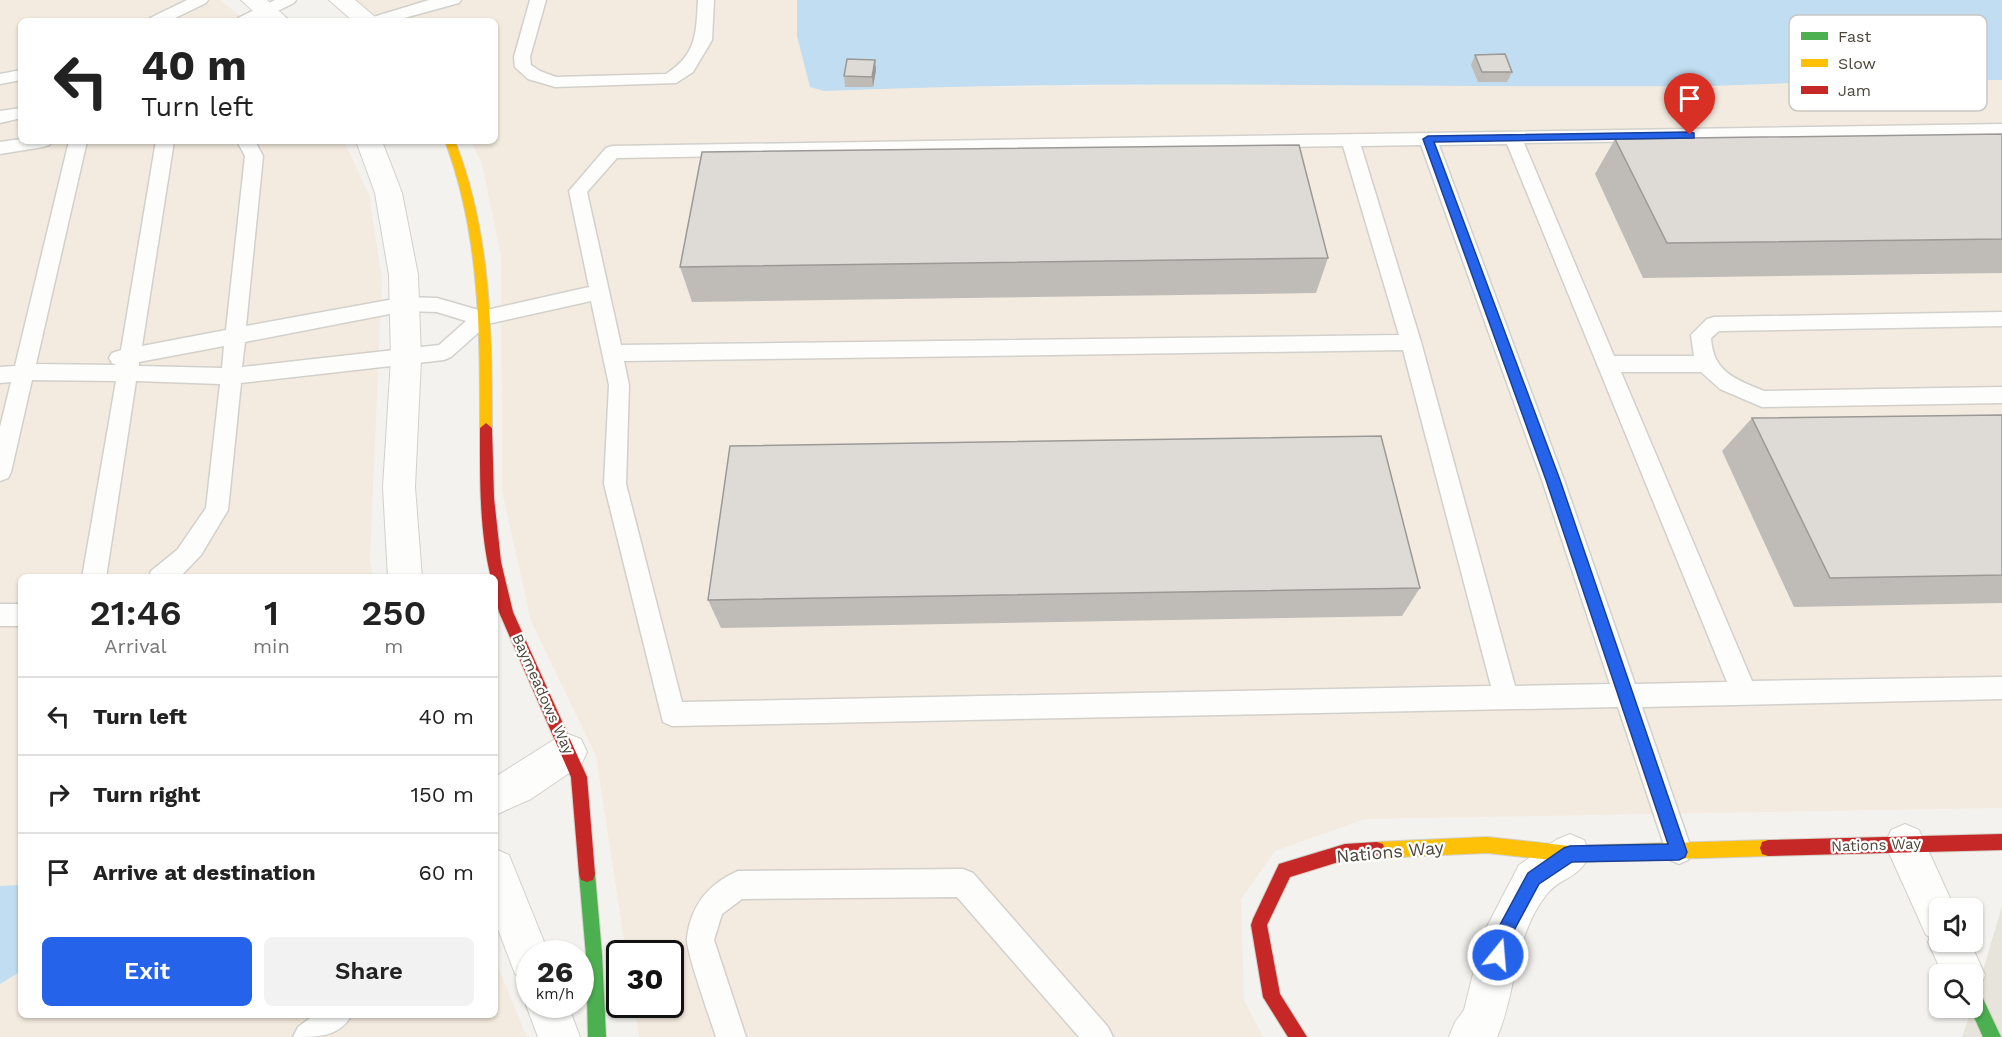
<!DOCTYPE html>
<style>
:root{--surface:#fff;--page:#f2f2f2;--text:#222;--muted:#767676;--line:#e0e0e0;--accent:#2563eb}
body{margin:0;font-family:"Work Sans",sans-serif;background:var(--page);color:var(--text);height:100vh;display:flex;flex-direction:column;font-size:22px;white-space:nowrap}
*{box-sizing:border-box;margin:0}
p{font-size:20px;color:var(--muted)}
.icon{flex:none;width:33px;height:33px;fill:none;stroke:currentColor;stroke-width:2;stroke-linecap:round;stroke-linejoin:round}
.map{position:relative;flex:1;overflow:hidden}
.drawer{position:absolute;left:18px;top:574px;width:480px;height:444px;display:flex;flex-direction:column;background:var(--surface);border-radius:9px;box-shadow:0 2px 4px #0004}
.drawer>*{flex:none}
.banner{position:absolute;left:18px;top:18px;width:480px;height:126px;border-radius:9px;box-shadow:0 2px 4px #0004;background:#fff;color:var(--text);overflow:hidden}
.fabs{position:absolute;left:1929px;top:898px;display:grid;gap:12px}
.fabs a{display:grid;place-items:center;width:54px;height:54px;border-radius:9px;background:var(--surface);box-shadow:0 2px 4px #0004;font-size:30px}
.speed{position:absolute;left:516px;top:940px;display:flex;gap:12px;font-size:30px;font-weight:700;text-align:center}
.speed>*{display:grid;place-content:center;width:78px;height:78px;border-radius:50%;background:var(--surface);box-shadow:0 2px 4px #0004;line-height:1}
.speed small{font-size:15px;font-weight:400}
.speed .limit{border:3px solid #111;border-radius:9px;background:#fff;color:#111}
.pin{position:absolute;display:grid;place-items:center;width:51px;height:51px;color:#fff;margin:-62px -26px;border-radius:50% 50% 50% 0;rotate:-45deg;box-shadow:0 0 6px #0007}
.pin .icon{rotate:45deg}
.me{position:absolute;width:66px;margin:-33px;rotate:17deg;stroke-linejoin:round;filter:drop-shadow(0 0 4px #0008)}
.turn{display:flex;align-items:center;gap:21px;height:126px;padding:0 24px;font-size:27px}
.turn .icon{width:78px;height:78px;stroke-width:2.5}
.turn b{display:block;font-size:42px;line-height:51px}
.eta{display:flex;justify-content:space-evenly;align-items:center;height:102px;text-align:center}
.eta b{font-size:36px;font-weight:600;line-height:42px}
.button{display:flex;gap:12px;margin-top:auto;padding:12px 24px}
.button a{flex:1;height:69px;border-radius:9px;background:var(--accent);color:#fff;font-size:24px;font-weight:600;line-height:69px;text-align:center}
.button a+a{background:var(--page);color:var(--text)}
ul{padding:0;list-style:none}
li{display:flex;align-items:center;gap:18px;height:78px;padding:0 24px;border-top:2px solid var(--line)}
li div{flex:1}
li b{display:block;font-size:22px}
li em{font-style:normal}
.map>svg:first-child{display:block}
.residential{fill:#e7e4dc}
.commercial{fill:#f3ebdf}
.water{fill:#c0ddf1}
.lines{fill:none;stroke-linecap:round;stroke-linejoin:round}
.lane-casing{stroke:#d2d0cb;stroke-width:3}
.street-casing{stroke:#d2d0cb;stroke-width:2}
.fast-casing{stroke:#d3cfc5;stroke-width:2}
.slow-casing{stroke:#d3cfc5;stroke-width:2}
.jam-casing{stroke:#d3cfc5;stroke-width:2}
.lane{fill:#fdfdfc;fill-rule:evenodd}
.street{fill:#fdfdfc;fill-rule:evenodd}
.fast{fill:#4caf50;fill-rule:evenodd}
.slow{fill:#ffc107;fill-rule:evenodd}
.jam{fill:#c62828;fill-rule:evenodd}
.wall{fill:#bfbcb8}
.shaded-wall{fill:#9b9996}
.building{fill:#dedbd6;stroke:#9b9996;stroke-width:1.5}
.route{fill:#2563eb;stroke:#184099;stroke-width:1.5}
.labels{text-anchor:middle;stroke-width:4.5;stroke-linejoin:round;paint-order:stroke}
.street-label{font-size:15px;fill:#4b4439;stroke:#fff}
.near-street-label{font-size:18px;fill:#4b4439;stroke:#fff}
.key{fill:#fff;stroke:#c9c7c4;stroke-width:1.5}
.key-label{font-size:16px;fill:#4b4439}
</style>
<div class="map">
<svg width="2002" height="1037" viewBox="0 0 2002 1037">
<rect width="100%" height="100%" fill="#f4f2ee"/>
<path class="residential" d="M2002,906v131h-40l10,-29z"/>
<path class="commercial" d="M0,0h220l27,21h-226v120h323l25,54 13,83 -12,283 3,16 -352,1v438h474v-56l32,77h-527z
M347,0h450v36l167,50 38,1 218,-3 479,2 238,-10 20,4h45v728l-637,11 -90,32 -34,48 3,101 19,37h-624l-5,-32h36v-51h-44l-30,-198 -65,-135 -29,-130 -1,-234 -19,-93 -11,-23h24v-120h-121z"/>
<path class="water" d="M797,0h1205v80h-45l-20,-4c-80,3 -160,9 -240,10 -291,2 -582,-7 -873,5l-14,-4 -13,-51z
M21,885v86l-21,13v-98z"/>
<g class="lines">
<g class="lane-casing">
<path id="lane" d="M187,0h21l-2,3 -37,18h-21l2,-3z
M275,0h21l-2,3 -37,18h-21l2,-3z
M429,0h32l-2,3 -66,18h-25l2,-3z
M530,0h16l-16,57 1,8 9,6 16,6 110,-3c31,-20 30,-40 32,-74h16l-2,40 -19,32 -17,11 -121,4 -27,-8 -13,-12 -1,-10z
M21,70v10l-21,4v-10z
M21,108v10l-21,5v-12z
M2002,124v12l-478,7 90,213h80l-3,-21 16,-16 7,-2 288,-5v14l-283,5 -8,7c2,34 24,41 53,53l238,-4v16l-240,4 -42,-18 -19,-17h-80l131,309 250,-4v22l-360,8 50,144 -4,9 -9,4 -9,-4 -4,-9 -48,-144 -946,19 -9,-4 -59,-238 5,-99 -18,-84 -103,23 -37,33 -7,3 -203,23 -13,127 -27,45 -22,23h-31l3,-7 26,-21 29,-42 14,-124 -84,-3 -30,197h-24l34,-197 -84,-1 -21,92 -3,6 -8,3v-54l11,-45 -11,1v-16l15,-1 54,-225h18l-51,223 80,1 -4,-2 -3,-5 3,-5 9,-3 35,-209h18l-32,205 84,-16 19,-174 -8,-15h18l8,15 -17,170 159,-29 32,1 45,13 107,-24 -20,-96 37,-43 6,-2zM1507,144l220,538 -92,2 -71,-204 -125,-335zM1421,145l121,335 68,204 -95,2 -94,-344 -60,-196zM1343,146l56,189 -778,10 -34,-153 30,-34zM405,311l32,1 29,9 -27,24 -197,22 3,-25zM224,346l-2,22 -83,-2v-4zM1403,350l88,336 -809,16 -56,-218 3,-99 -5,-24z
M21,139v2h31l-3,4 -6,2 -43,7v-12z
M0,604h21v22h-21z
M963,869l10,4 135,154 5,10h-34l-122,-140 -215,2 -20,15 -8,26 32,97h-30c-5,-16 -31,-88 -29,-99 4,-33 21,-54 51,-67z
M313,1016h38c-12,21 -33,21 -58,21l5,-10z"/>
</g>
<g class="street-casing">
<path id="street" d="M241,0h26l23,21h-26z
M329,0h26l25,21h-27z
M356,141h26l20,52 16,82 3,84 -6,128 7,91h-34l-5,-91 8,-128 -2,-84 -14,-82z
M568,734l13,5 6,13 -6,13 -50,34 -36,16v-38l60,-38z
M1905,824l14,6 36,79h-15v33h30l15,33 -6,15 -7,2v-17h-29l-15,-33 2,-5 -4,-2 -41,-91 6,-14z
M1570,834l14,6 6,14c-12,27 -29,22 -43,40 -33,41 -30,95 -49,141l-1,2h-48l6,-15 9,-12 19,-76 36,-69 37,-25z
M495,849l14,6 40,99h-19v26l-15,-6 -20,-53z
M530,996v9h38l12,32h-42l-12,-32z"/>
</g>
<g class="fast-casing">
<path id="fast" d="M587,866l6,2 2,6 7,81 4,82h-18l-2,-82 -7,-81 2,-6z
M1972,986l6,2 23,49h-18l-13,-29h2z"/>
</g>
<g class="slow-casing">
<path id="slow" d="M445,141h10c36,92 37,189 37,287l-6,5 -6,-5c0,-98 0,-194 -35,-287z
M1487,837l83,9 198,-6 6,2 2,6 -2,6 -6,2 -198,6 -83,-9 -110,5 -6,-2 -2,-6 2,-6 6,-2z"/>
</g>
<g class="jam-casing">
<path id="jam" d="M486,423l6,5 2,70 7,64 12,50 74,165 8,97 -2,6 -6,2 -6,-2 -2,-6 -8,-97 -72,-165 -4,-16v-18h-4c-12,-49 -11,-100 -11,-150z
M2002,834v16l-234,6 -6,-2 -2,-6 2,-6 6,-2z
M1377,842l6,2 2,6 -2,6 -6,2 -32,2 -55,17 -23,48 13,69 27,43h-19l-25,-40 -12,-72 2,-6 26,-55 66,-20z"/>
</g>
<use href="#lane" class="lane"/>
<use href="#street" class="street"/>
<use href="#fast" class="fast"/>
<use href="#slow" class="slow"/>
<use href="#jam" class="jam"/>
</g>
<path class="wall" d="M1475,55l37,17 -5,10h-29l-7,-17z
M875,60l1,10 -3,17h-28l-1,-11z
M2002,134v139l-359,5 -48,-104 20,-35z
M1328,258l-12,35 -624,9 -12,-35z
M2002,415v188l-208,4 -72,-156 30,-33z
M1420,588l-18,28 -681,12 -13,-28z"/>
<path class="shaded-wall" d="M875,60l1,10 -3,17 -1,-10z"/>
<path class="building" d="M1505,54l7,18h-30l-7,-17z
M847,59l28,1 -3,17 -28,-1z
M2002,134v105l-335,4 -52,-104z
M1299,145l29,113 -648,9 22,-115z
M2002,415v160l-172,3 -78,-160z
M1381,436l39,152 -712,12 22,-154z"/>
<path class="route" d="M1690,132l4,1v5l-260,4 126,338 127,372 -2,5 -6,3 -107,2 -33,22 -28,52 -7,25 -6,3 -6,-3 -3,-6 6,-21 33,-61 36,-25 6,-2 98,-2 -122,-364 -123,-341 5,-3z"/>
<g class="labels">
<g class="street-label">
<text transform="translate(543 694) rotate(66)" y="5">Baymeadows Way</text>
<text transform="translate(1876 845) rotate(-2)" y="5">Nations Way</text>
</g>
<g class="near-street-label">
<text transform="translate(1390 852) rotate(-5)" y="6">Nations Way</text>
</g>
</g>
<rect x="1789" y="15" width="198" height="96" rx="9" class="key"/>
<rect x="1801" y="32" width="27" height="8" fill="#4caf50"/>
<rect x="1801" y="59" width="27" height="8" fill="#ffc107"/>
<rect x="1801" y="86" width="27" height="8" fill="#c62828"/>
<g class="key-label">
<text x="1838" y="42">Fast</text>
<text x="1838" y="69">Slow</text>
<text x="1838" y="96">Jam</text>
</g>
</svg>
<div class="fabs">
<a><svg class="icon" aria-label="sound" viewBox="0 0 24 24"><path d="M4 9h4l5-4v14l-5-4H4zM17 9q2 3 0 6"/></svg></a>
<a><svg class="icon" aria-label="search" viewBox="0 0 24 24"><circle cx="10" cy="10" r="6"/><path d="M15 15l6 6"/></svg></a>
</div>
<div class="speed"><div>26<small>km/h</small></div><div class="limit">30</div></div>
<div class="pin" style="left:1690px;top:135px;background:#d93025"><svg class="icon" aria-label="arrive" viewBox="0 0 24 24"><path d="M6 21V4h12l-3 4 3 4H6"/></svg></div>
<svg class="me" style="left:1498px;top:955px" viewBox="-20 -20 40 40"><circle r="17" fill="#2563eb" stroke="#fff" stroke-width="3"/><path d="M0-11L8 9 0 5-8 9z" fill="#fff"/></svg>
<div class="banner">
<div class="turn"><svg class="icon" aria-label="left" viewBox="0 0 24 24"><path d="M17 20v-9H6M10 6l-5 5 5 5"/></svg><div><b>40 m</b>Turn left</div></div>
</div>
<section class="drawer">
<div class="eta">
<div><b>21:46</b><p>Arrival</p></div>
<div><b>1</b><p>min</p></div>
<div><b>250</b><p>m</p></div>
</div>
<ul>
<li><svg class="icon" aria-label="left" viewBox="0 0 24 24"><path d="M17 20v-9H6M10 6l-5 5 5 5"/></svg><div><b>Turn left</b></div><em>40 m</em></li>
<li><svg class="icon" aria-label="right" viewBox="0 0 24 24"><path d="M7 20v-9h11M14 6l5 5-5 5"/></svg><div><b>Turn right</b></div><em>150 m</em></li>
<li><svg class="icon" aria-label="arrive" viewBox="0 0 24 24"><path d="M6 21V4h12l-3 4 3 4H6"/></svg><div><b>Arrive at destination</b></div><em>60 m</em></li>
</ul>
<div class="button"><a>Exit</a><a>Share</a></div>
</section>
</div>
